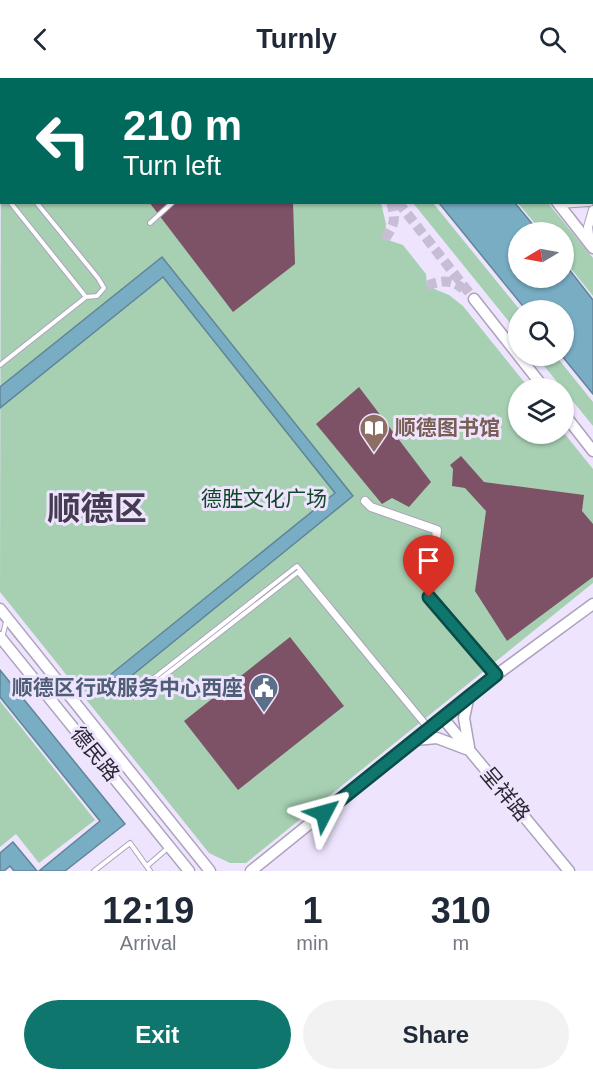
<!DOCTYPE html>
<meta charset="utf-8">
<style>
:root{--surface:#fff;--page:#f2f2f3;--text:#1f2937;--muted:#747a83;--accent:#0f766e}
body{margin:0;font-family:Arial,"Noto Sans SC",sans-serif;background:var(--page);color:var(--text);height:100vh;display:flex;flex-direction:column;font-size:22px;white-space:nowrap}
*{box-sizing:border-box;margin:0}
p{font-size:20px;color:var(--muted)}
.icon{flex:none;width:33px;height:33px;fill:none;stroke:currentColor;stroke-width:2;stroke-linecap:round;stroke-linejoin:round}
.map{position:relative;height:793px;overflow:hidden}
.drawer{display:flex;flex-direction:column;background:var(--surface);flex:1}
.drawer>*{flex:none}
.hud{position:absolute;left:0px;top:0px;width:594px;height:126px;box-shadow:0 2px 4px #0004;background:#00695c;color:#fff;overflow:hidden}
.needle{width:39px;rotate:260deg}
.buttons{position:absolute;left:508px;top:144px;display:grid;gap:12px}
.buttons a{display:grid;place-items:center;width:66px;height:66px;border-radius:50%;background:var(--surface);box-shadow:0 2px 4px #0004;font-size:30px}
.pin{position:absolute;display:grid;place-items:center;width:51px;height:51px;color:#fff;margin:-62px -26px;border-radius:50% 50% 50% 0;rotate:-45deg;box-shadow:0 0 6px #0007}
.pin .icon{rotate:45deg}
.me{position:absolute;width:66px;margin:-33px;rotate:51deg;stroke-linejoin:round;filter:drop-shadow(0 0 4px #0008)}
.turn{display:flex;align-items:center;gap:21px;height:126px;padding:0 24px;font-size:27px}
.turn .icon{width:78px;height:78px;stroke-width:2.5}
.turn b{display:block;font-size:42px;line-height:51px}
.eta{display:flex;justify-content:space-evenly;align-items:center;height:102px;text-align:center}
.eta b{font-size:36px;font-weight:700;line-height:42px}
.action{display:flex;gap:12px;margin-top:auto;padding:12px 24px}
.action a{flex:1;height:69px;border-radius:36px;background:var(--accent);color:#fff;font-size:24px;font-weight:700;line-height:69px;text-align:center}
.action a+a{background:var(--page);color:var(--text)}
header{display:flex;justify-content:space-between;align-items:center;height:78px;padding:0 24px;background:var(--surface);font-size:27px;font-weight:700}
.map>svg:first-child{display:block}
.green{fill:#a7d0b3}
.water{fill:#78adc4;stroke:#618598;stroke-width:1.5}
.building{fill:#7d5166}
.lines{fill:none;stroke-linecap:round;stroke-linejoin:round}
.secondary-tunnel{stroke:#c7bed5;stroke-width:10;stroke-dasharray:10 5;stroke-linecap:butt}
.lane-casing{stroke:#aca2bc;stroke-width:6}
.street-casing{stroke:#aca2bc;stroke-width:10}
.secondary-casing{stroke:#aca2bc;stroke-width:13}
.lane{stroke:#fff;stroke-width:4}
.street{stroke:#fff;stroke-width:8}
.secondary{stroke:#fff;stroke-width:10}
.route-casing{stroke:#0a4d48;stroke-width:15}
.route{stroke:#0f766e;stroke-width:10}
.labels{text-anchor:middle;stroke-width:6;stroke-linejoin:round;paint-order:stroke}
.education-label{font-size:21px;font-weight:bold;fill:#785e54;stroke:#eee4fe;text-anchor:start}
.park-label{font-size:21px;fill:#114627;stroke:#eee4fe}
.service-label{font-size:21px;font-weight:bold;fill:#4e5e75;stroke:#eee4fe;text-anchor:end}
.street-label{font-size:21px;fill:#2b2731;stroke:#eee4fe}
.town-label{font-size:33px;font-weight:bold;fill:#453c52;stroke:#eee4fe}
</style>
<header><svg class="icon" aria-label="back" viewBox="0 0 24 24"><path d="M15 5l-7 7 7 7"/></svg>Turnly<svg class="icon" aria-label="search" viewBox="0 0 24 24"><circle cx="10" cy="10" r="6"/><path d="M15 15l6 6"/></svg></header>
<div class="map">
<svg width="593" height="793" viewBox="0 0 593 793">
<rect width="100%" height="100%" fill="#eee4fe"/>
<path class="green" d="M45,0h239l1,1h-242z
M537,0h56v117l-1,-115 -57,-1z
M1,34l1,90 379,1 5,21 -1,15 18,6 23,29 1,12 22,9 14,11 66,82h-10v46l45,-1 29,36v114l-347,280h-16l-21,-10 -209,-261z
M413,125h20l87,107 -1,24z
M518,125h30l45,55v38l-29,-36v-28h-22z
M536,278h20l37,46v24z
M0,623l95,119 -56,43 -23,-29 -16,13z"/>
<path class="water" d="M439,125h76l24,29h-20v46h45v-15l29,37v94l-31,-38h2v-46h-38z
M162,179l191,239 -239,194 -9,-11 230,-186 -172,-216 -163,131v-21z
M0,592l125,154 -60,47h-26l61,-50 -100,-124z
M13,764l24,29h-23l-4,-5 -6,5h-4v-18z"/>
<path class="building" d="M149,124h144l2,62 -62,48z
M359,309l72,95 -22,25 -17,-9 -10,6 -66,-80z
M461,378l23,26 100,13 -2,16 11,13v53l-86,64 -32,-50 11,-80 -21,-23 -13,-2 1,-17 -3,-4z
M290,559l54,69 -106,84 -54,-69z"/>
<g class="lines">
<path class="secondary-tunnel" d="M398,124l76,97
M385,161c10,-16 11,-18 6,-37
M427,208c13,-6 25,-7 36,3"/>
<g class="lane-casing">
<path id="lane" d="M40,0l1,2
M0,81l2,2
M0,112l2,2
M10,124l76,95
M150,145l23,-21
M0,287l86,-68 11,-1 7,-8 -6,-10 -62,-76
M2,560l4,-16
M426,649l-128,-155 -157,122 -5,-2 161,-126 132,161
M147,788l22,-19
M94,793l36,-28 20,28"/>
</g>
<g class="street-casing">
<path id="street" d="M509,2l2,-2
M558,126l31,-2
M590,165l-2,-16 5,-17
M365,423l6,6 66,23 -8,67 57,66"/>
</g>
<g class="secondary-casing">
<path id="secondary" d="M295,0l1,2
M453,0l1,2
M13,2l2,-2
M28,2l1,-2
M0,13l2,-2
M0,24l2,-2
M557,124l36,46
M474,221l70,89
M564,336l29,37
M0,531l210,262
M0,559l189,234
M442,639l127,154
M415,662l22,-2 29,11
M469,669l-5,-29 5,-23
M251,793l218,-176 124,-91"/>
</g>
<use href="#lane" class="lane"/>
<use href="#street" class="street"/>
<use href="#secondary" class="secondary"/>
</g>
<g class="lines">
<g class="route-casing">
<path id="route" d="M324,735l172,-138 -67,-78"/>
</g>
<use href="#route" class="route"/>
</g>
<defs>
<g id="library-pin" transform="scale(1.5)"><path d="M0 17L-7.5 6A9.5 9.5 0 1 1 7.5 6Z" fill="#8d6e63" stroke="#eee4fe"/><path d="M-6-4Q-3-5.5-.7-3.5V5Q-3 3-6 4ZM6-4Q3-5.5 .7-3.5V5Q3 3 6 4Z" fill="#fff"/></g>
<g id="civic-pin" transform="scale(1.5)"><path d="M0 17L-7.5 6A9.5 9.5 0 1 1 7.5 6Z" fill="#5c6f8a" stroke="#eee4fe"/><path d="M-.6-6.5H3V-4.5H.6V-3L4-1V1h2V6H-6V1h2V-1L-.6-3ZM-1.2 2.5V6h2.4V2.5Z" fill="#fff"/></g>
</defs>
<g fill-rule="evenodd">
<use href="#library-pin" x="374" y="350"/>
<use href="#civic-pin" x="264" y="610"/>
</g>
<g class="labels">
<g class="education-label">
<text x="395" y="357">顺德图书馆</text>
</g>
<g class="park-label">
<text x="264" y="428">德胜文化广场</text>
</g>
<g class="service-label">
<text x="243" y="617">顺德区行政服务中心西座</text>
</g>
<g class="street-label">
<text transform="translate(95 676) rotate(51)" y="7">德民路</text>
<text transform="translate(505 716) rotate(50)" y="7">呈祥路</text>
</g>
<g class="town-label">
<text x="97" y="442">顺德区</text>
</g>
</g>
</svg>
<div class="buttons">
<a><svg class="needle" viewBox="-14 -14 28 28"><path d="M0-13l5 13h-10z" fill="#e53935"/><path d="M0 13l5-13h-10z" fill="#747a83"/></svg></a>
<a><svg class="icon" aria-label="search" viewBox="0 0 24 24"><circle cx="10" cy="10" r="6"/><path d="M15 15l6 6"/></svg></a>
<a><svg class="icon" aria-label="layers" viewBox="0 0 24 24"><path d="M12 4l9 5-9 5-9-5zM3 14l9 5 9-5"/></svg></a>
</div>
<div class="pin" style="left:429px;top:519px;background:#d93025"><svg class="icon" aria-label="arrive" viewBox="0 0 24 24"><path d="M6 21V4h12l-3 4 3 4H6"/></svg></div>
<svg class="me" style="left:324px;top:735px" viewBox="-20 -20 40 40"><path d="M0-17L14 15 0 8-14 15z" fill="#0f766e" stroke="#fff" stroke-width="4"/></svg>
<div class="hud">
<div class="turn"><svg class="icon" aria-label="left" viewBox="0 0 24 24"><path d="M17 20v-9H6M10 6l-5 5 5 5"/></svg><div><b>210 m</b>Turn left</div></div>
</div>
</div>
<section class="drawer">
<div class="eta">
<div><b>12:19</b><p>Arrival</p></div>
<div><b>1</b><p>min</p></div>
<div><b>310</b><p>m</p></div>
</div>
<div class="action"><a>Exit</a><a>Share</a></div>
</section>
